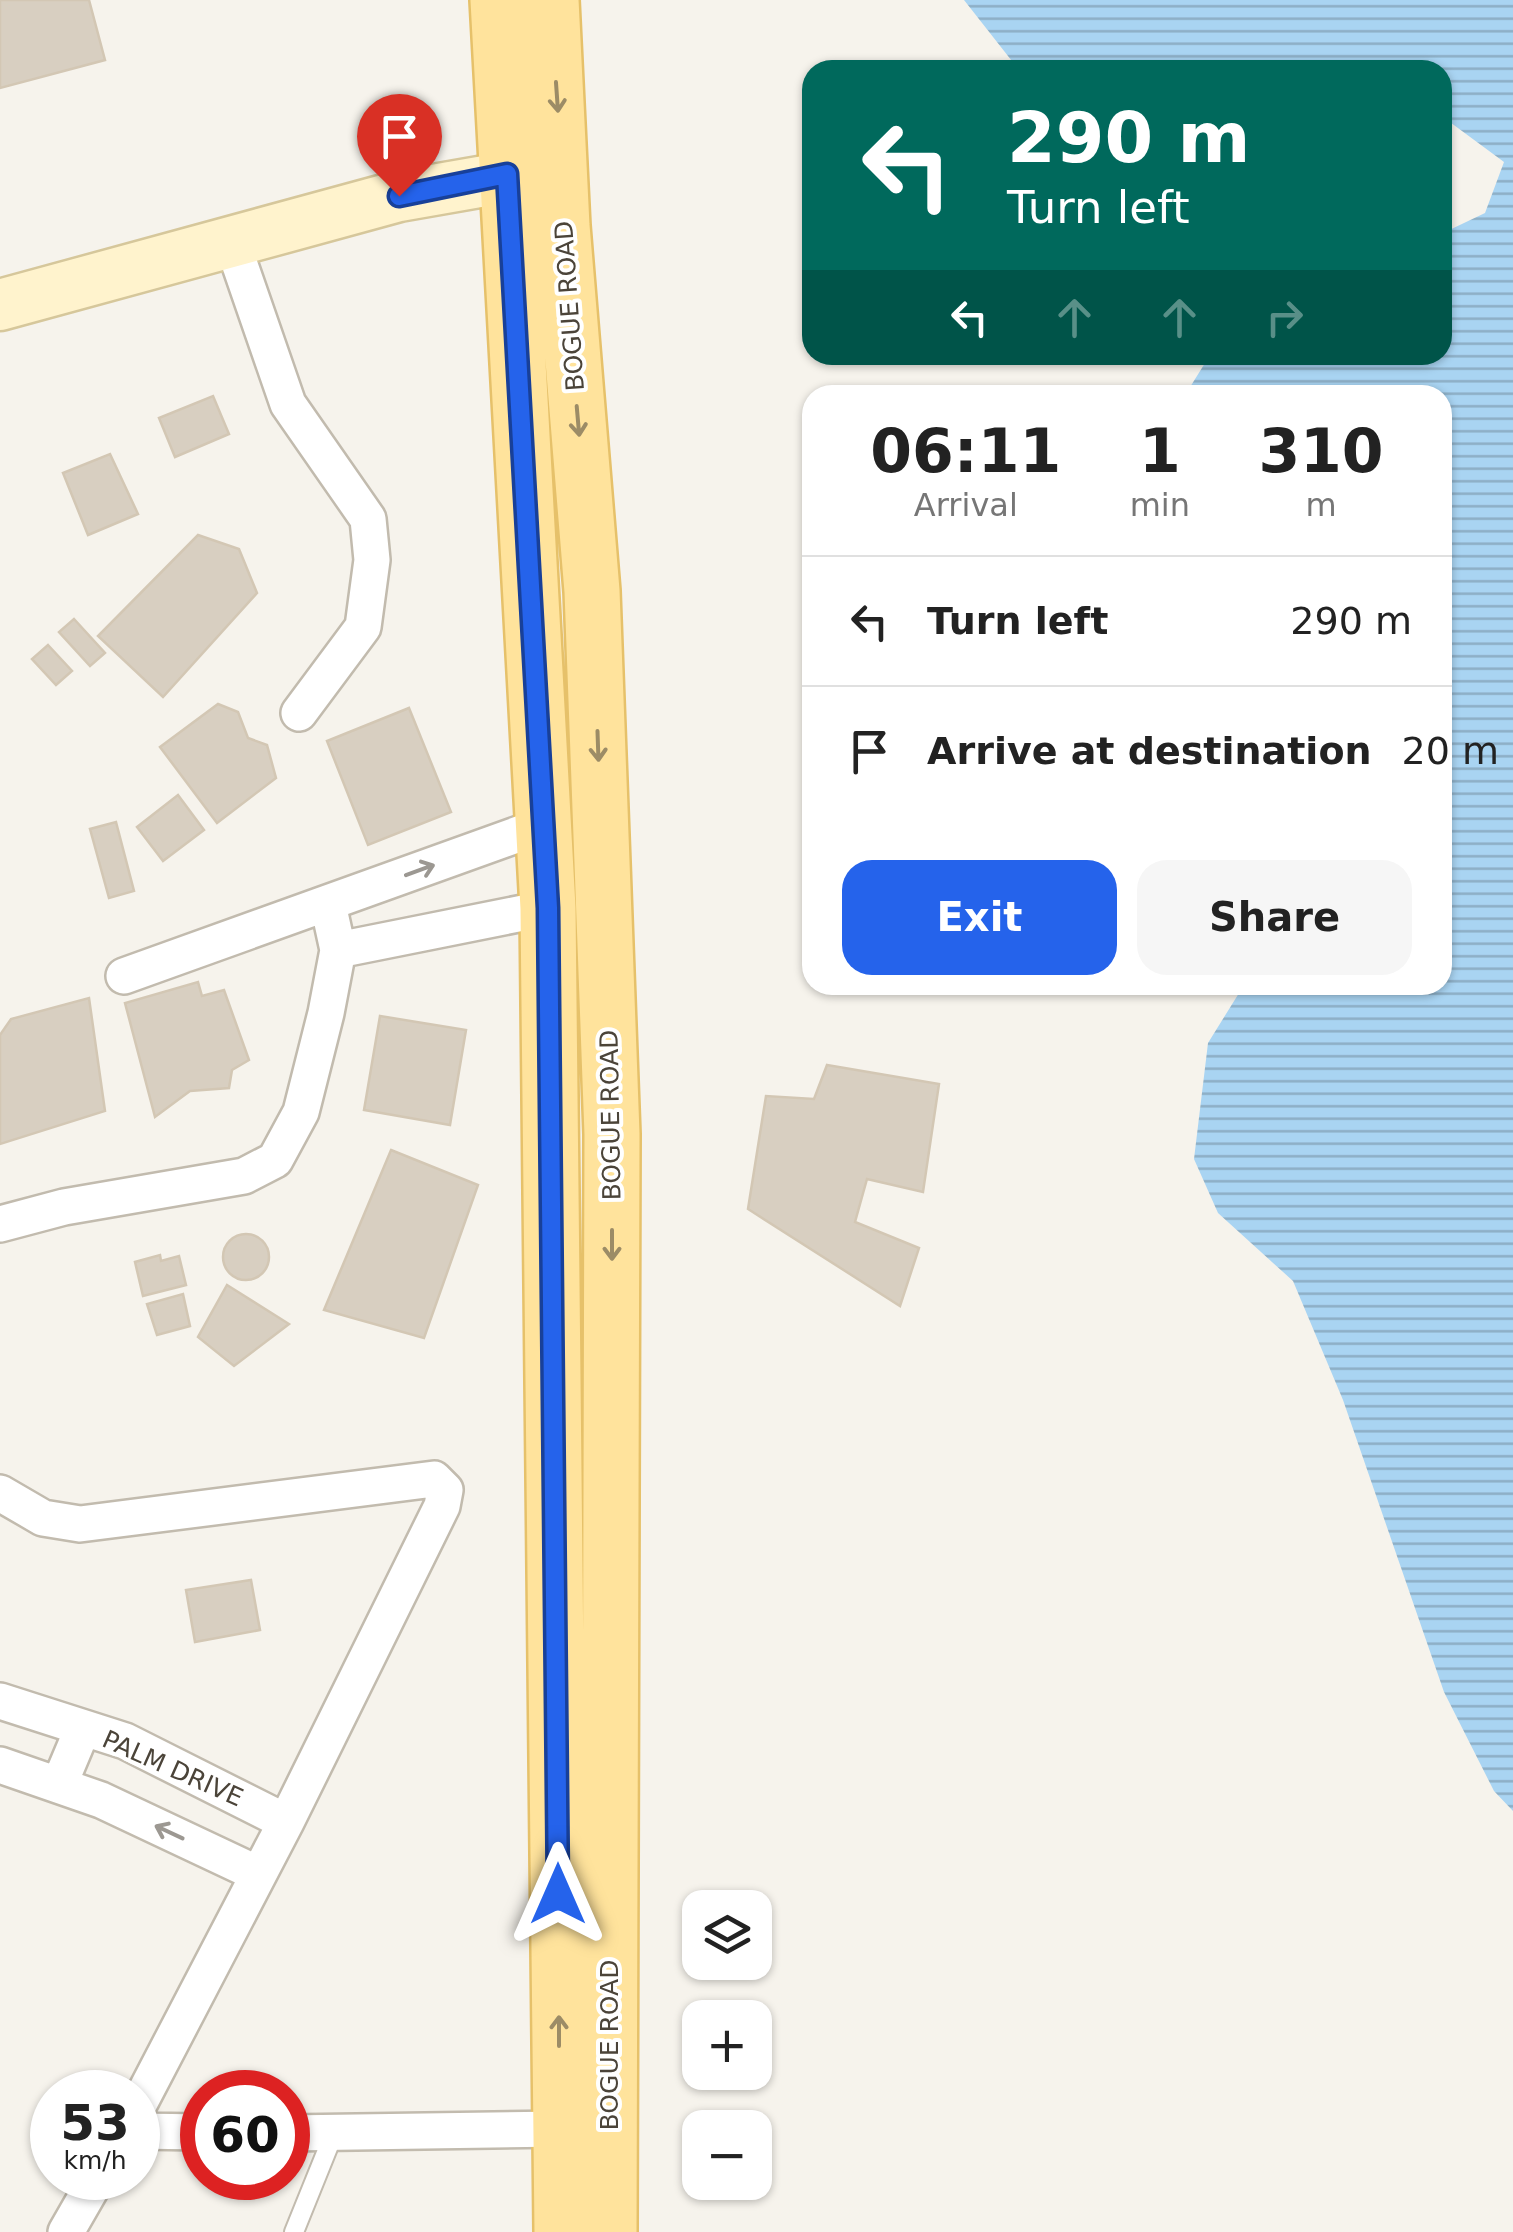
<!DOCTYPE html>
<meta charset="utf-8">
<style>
:root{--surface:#fff;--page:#f6f6f6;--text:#222;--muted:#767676;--line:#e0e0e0;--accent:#2563eb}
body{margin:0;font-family:"DejaVu Sans",sans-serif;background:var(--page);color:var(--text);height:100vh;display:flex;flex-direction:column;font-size:38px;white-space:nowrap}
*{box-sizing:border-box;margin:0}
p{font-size:32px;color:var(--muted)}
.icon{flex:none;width:55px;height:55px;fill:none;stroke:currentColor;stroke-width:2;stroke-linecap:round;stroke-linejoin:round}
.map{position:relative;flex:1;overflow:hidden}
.side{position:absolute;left:802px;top:385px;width:650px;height:610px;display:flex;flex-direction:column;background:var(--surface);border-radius:30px;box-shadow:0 2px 8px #0004}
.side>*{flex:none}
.guide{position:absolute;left:802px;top:60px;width:650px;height:305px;border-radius:30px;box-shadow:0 2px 8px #0004;background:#00695c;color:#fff;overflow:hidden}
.controls{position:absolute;left:682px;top:1890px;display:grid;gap:20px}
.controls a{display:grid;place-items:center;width:90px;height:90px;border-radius:20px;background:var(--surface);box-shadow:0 2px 8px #0004;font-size:50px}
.speed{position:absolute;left:30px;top:2070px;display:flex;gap:20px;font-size:50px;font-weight:700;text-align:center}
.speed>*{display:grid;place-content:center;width:130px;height:130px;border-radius:50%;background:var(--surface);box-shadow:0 2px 8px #0004;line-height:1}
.speed small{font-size:25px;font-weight:400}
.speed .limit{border:15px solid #d22;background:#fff;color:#111}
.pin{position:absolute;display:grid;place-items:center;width:85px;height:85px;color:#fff;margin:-102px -42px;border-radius:50% 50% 50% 0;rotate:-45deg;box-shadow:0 0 10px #0007}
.pin .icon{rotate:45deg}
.me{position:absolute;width:110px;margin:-55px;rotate:0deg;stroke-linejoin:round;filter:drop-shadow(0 0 8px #0008)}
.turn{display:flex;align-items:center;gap:35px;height:210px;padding:0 40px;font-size:45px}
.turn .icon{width:130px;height:130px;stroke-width:2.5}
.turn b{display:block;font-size:70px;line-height:85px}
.lanes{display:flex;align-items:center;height:95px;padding:0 40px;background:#0003;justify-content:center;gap:50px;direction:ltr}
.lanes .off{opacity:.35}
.eta{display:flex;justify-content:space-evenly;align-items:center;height:170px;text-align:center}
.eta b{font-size:60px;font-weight:800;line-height:70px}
.button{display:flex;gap:20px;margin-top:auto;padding:20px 40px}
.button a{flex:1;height:115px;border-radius:30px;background:var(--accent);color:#fff;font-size:40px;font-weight:800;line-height:115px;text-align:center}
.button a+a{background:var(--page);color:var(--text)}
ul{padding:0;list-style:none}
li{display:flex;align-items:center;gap:30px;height:130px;padding:0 40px;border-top:2px solid var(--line)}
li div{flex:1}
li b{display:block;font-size:38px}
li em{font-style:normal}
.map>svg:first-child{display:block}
.water{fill:url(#water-rules)}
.building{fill:#d8cfc1;stroke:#d3c7b4;stroke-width:2.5}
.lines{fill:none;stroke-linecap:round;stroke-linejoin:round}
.service-casing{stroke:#c2bbae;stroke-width:22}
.minor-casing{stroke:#c2bbae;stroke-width:40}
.secondary-casing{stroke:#d6c79b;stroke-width:55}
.primary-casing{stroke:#e6c16a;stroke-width:60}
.service{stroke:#fff;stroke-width:18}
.minor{stroke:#fff;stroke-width:35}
.secondary{stroke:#fff3cd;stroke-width:50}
.primary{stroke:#ffe39c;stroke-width:55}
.oneway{stroke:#9c8c66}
.oneway2{stroke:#9c9892}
.route-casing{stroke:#184099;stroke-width:25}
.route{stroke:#2563eb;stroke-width:18}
.labels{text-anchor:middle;stroke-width:8;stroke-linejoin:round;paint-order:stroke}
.street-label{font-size:25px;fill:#4b4439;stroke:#fff}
</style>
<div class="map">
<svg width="1513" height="2232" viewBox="0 0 1513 2232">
<defs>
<pattern id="water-rules" width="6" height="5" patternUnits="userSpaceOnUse" patternTransform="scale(2.5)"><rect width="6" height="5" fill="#a9d4f2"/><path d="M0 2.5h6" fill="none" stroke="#8caec5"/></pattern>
</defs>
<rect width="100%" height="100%" fill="#f6f3ec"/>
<path class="water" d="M964,0h549v1811l-19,-20 -50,-99 -101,-292 -50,-119 -75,-68 -24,-54 14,-116 36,-58h198v-590l-255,-3 23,-37h232l1,-122 42,-20 19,-51 -61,-45 -1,-47h-423z"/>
<path class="building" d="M0,0h89l16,60 -105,28z
M965,388l59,4 -60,3z
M213,396l16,38 -54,23 -16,-39z
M110,454l28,60 -50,21 -25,-62z
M198,535l41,14 18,44 -94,104 -65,-61z
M74,619l31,34 -15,13 -31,-34z
M48,645l24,26 -16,14 -24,-26z
M218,704l20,8 10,26 19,7 9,33 -59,45 -57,-76z
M409,708l42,104 -83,33 -41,-104z
M178,795l26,35 -41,31 -26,-34z
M116,822l18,69 -25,7 -19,-69z
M198,982l4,14 22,-6 25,70 -17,10 -3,18 -39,3 -35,26 -30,-114z
M89,998l16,113 -105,33v-109l11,-16z
M380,1016l86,14 -16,95 -86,-15z
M827,1065l112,19 -16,108 -56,-13 -12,43 64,26 -19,58 -152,-97 18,-113 48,3z
M391,1150l87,35 -54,153 -100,-28z
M223 1257a23 23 0 1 1 46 0a23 23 0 1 1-46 0Z
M160,1255l1,6 18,-5 7,29 -43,11 -8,-34z
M227,1285l62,39 -55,42 -36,-29z
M183,1294l7,32 -33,9 -10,-31z
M251,1580l9,50 -65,12 -9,-52z"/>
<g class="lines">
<g class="service-casing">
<path id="service" d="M294,2232l40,-99"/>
</g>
<g class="minor-casing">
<path id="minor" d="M232,242l56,162 80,115 4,41 -9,67 -64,86
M338,950l210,-42
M124,976l420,-151
M0,1224l64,-17 180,-31 31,-16 26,-48 25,-99 12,-63 -10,-46
M0,1493l43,25 37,6 354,-45 11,11 -3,16 -156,316 -148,284
M0,1701l125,40 161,81
M0,1765l101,35 157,74
M59,1785l24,-57
M138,2131l64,1
M288,2133l272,-4
M66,2232l31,-54"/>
</g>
<g class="secondary-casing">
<path id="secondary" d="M0,305l399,-109 149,-26"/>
</g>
<g class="primary-casing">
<path id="primary" d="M498,0l50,908 14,1324
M551,0l11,226 30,365 20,543 -3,1098"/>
</g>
<use href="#service" class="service"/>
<use href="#minor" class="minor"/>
<use href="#secondary" class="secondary"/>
<use href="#primary" class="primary"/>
</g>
<defs><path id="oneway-shaft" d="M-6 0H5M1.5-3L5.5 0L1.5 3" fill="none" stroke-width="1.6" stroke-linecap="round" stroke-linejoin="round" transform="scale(2.5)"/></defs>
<g class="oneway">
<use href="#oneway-shaft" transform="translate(557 97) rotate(86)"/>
<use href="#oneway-shaft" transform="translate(578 421) rotate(85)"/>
<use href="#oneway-shaft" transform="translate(598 746) rotate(88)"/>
<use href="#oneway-shaft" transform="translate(612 1245) rotate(90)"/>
<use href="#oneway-shaft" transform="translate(559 2031) rotate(-90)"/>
</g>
<g class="oneway2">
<use href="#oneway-shaft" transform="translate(420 870) rotate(-20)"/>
<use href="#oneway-shaft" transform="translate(169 1832) rotate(-155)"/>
</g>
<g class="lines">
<g class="route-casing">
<path id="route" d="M399,196l108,-22 41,734 10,986"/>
</g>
<use href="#route" class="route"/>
</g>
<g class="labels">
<g class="street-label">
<text transform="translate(569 306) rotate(-94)" y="9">BOGUE ROAD</text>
<text transform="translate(610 1115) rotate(-91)" y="9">BOGUE ROAD</text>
<text transform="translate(173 1768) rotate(24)" y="9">PALM DRIVE</text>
<text transform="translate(609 2045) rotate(-90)" y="9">BOGUE ROAD</text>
</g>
</g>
</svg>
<div class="controls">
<a><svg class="icon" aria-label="layers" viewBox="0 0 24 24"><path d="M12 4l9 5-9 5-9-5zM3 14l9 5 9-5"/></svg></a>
<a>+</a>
<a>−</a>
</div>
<div class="speed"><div>53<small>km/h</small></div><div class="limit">60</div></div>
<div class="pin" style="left:399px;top:196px;background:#d93025"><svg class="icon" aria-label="arrive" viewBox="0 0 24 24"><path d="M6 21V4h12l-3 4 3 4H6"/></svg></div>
<svg class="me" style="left:558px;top:1894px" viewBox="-20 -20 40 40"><path d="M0-17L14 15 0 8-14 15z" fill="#2563eb" stroke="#fff" stroke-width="4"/></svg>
<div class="guide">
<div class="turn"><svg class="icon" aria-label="left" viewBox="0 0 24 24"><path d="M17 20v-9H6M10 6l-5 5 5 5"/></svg><div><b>290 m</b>Turn left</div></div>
<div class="lanes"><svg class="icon" aria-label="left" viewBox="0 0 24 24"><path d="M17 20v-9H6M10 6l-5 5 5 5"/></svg><svg class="icon off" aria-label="ahead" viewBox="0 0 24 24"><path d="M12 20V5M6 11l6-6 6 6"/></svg><svg class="icon off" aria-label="ahead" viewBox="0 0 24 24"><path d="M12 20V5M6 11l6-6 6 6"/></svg><svg class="icon off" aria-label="right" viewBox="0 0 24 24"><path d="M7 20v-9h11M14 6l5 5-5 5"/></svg></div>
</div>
<section class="side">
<div class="eta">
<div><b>06:11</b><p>Arrival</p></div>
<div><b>1</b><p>min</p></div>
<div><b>310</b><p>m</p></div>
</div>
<ul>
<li><svg class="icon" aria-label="left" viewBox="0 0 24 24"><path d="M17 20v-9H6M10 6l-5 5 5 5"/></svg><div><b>Turn left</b></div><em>290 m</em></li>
<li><svg class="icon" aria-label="arrive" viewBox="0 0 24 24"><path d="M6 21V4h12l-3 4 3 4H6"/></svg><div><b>Arrive at destination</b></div><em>20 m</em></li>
</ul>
<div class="button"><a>Exit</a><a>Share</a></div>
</section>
</div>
